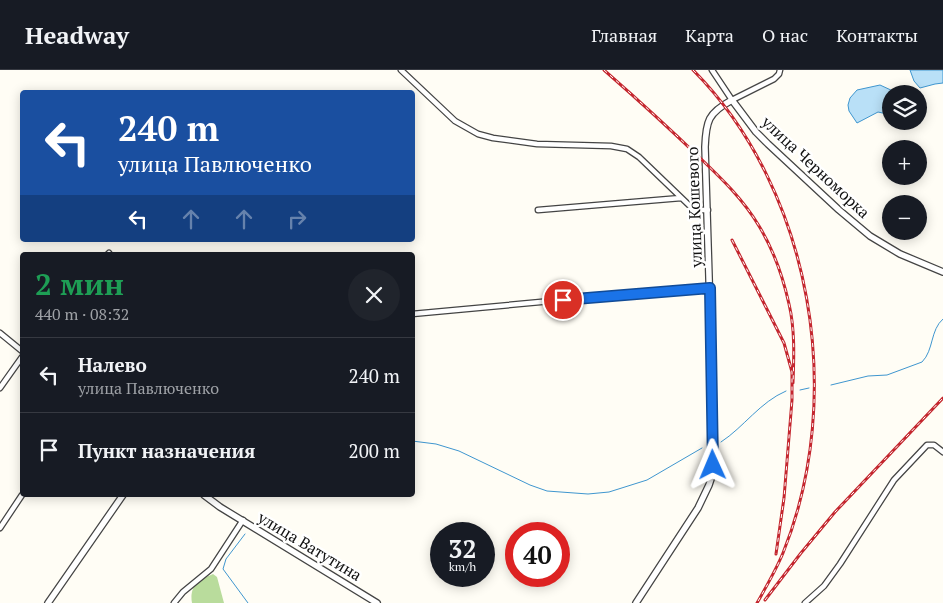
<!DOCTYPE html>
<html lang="ru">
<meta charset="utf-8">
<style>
:root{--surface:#171b24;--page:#20242c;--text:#f1f3f6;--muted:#9ea1a6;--line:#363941}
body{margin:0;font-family:"PT Serif",serif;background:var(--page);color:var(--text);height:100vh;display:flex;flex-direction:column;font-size:19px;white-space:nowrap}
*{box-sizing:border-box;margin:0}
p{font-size:16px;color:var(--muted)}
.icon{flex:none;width:28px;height:28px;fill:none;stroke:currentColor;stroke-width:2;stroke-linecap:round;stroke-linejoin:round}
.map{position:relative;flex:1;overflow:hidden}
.drawer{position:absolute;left:20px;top:182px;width:395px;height:245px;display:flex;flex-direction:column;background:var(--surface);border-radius:5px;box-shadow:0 2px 12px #0003}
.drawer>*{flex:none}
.hud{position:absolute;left:20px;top:20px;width:395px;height:152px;border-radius:5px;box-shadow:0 2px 12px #0003;background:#1a4fa0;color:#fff;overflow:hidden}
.tools{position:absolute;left:882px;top:15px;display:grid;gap:10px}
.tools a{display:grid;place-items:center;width:45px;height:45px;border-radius:50%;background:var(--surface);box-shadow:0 2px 12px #0003;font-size:25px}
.speed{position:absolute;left:430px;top:452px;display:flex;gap:10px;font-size:25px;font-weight:700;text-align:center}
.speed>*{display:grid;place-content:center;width:65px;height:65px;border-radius:50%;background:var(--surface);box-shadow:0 2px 12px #0003;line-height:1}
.speed small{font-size:12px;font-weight:400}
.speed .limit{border:8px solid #d22;background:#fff;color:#111}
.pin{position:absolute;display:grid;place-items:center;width:42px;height:42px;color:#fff;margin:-21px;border:2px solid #fff;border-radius:50%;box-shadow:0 1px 5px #0007}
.me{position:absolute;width:55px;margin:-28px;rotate:359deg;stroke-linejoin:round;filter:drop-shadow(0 0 4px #0008)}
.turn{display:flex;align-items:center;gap:18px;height:105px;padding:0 15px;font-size:22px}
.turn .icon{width:65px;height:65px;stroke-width:2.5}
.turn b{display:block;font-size:35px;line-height:42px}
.lanes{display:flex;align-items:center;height:48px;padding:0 15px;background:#0003;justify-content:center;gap:25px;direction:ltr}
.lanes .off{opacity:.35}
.round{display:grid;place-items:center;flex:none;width:52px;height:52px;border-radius:26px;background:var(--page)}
.summary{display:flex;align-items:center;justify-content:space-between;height:85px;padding:0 15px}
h1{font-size:30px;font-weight:600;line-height:38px;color:#1e9e55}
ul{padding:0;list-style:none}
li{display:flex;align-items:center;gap:15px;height:75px;padding:0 15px;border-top:1px solid var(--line)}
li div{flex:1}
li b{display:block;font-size:19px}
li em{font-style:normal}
header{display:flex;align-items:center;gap:30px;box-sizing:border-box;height:70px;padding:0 25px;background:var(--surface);border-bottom:1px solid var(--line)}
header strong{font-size:24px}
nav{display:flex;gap:28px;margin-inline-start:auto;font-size:18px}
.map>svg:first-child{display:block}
.forest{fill:#b9dc9c}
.water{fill:#b9e0f7;stroke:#3f96cf}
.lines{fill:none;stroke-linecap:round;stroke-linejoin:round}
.stream{stroke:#3f96cf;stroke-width:1}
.minor-casing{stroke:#444;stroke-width:7}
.tertiary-casing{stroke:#444;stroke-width:8}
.minor{stroke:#fff;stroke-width:4.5}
.tertiary{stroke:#fff;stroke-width:5.5}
.rail-casing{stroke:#c4262e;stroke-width:3}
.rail{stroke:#fff;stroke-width:1;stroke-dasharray:4;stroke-linecap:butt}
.route-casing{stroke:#114b97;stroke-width:12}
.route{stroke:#1a73e8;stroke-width:9}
.labels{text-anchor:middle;stroke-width:5;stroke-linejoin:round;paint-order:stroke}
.street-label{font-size:16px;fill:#111;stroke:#fff}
</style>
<header>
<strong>Headway</strong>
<nav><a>Главная</a><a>Карта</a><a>О нас</a><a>Контакты</a></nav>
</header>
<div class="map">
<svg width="943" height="533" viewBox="0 0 943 533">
<rect width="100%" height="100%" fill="#fffdf5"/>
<path class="forest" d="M213,504l4,3 7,26h-32c-3,-17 6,-23 21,-29z"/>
<path class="water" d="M910,0h33v13l-8,1 -15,4 -6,-7z
M880,15l13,6 4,3h-6v17l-4,3 -9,-2 -21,11 -8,-12 -1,-6 2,-7 7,-8z"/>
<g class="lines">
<path class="stream" d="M831,315l37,-9 19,-1 35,-13c12,-12 8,-32 21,-43
M800,320l9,-2
M412,371l24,3 23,7 71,34 17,6 41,3 21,-2 38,-12 55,-32
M721,372c23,-15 39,-40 65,-51
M245,464l-19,25 -3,10 25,34"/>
<g class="minor-casing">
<path id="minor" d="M401,0l54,51 23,13 15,4 44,6 74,2 16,3 12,8 52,50 5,3h12
M712,0l20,30 42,-21 5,-5 1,-4
M538,140l143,-12
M107,185l2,-2
M412,244l226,-21 72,-6
M0,263l22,18
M0,318l22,-31
M0,458l22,-33
M174,533l9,-11 28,-23 32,-49
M805,533l19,-17 16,-22 54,-84 33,-35h7l9,7"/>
</g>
<g class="tertiary-casing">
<path id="tertiary" d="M204,425l16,12 157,96
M48,533l75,-108
M636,533l62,-95 11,-23 3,-9v-101l-7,-228c1,-26 3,-34 27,-47l24,32 12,12 71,66 31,26 30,18 43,18"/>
</g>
<use href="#minor" class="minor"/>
<use href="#tertiary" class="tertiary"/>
<g class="rail-casing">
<path id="rail" d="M604,0c32,28 64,57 95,87 22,21 44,42 60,69 14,23 24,51 30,78 6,25 5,53 4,79
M693,0c120,121 153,327 90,483 -7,17 -17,34 -26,50
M732,170l52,103 8,29v28l-8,98 -8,56
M765,530l36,-47 34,-41 108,-114"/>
</g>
<use href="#rail" class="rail"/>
</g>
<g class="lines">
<g class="route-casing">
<path id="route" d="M563,230l147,-12 3,177"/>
</g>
<use href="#route" class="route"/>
</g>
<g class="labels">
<g class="street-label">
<text transform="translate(816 97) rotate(43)" y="6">улица Черноморка</text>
<text transform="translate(694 137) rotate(-92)" y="6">улица Кошевого</text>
<text transform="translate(310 476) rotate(31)" y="6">улица Ватутина</text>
</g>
</g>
</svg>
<div class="tools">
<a><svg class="icon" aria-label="layers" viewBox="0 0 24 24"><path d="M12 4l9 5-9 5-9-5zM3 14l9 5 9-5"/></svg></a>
<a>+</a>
<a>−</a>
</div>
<div class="speed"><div>32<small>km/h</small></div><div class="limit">40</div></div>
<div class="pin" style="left:563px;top:230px;background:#d93025"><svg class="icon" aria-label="arrive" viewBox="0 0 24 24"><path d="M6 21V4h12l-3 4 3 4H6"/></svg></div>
<svg class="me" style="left:713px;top:395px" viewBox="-20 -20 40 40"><path d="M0-17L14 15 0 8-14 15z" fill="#1a73e8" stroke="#fff" stroke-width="4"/></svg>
<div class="hud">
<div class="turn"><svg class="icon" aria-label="left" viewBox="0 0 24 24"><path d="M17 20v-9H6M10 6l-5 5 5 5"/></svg><div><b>240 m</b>улица Павлюченко</div></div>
<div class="lanes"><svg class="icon" aria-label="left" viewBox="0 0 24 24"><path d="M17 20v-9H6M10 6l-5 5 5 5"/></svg><svg class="icon off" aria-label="ahead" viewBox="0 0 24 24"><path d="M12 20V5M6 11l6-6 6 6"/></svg><svg class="icon off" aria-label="ahead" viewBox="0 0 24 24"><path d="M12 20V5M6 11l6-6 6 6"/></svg><svg class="icon off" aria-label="right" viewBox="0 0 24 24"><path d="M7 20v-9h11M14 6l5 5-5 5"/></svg></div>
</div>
<section class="drawer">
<div class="summary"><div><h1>2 мин</h1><p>440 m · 08:32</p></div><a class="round"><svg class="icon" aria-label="close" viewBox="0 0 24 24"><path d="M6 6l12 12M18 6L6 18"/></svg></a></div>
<ul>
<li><svg class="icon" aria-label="left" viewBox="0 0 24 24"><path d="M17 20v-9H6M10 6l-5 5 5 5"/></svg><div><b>Налево</b><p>улица Павлюченко</p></div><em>240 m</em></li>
<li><svg class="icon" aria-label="arrive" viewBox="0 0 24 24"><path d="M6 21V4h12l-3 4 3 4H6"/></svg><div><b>Пункт назначения</b></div><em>200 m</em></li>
</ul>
</section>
</div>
